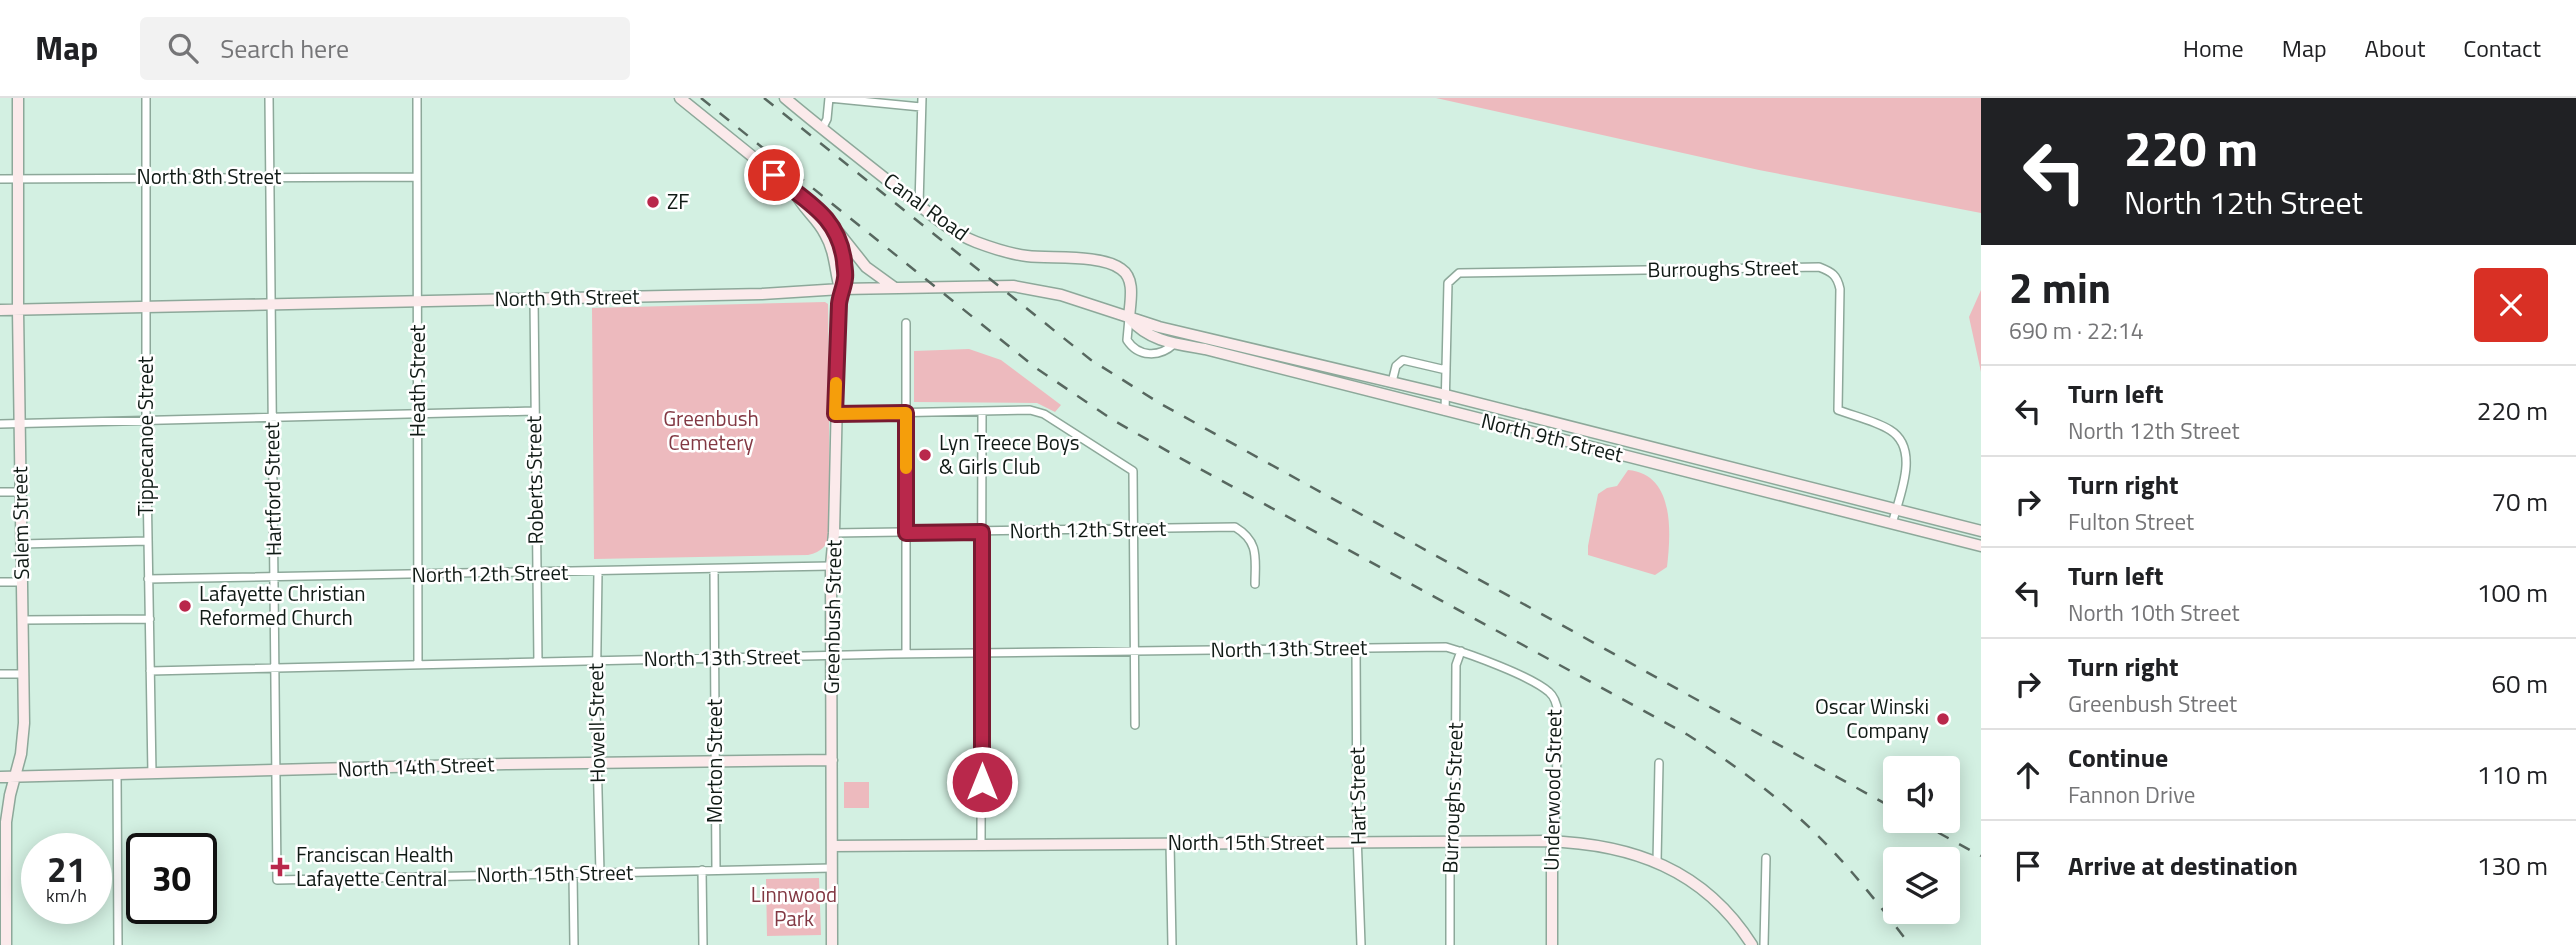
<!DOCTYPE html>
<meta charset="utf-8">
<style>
:root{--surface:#fff;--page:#f2f2f2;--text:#202124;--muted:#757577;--line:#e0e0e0}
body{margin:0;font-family:"Titillium Web",sans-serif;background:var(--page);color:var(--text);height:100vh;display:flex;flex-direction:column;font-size:26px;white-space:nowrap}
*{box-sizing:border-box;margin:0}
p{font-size:23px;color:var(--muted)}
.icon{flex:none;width:38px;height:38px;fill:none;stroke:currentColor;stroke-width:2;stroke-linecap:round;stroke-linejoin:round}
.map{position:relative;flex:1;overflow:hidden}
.panel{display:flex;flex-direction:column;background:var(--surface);width:595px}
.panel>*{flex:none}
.guide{background:#202124;color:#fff;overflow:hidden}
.tools{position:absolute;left:1883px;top:658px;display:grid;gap:14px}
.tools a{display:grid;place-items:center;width:77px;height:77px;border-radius:7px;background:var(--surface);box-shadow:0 4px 18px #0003;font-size:35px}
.speed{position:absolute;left:21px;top:735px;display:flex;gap:14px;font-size:35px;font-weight:700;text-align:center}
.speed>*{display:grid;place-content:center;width:91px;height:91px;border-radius:50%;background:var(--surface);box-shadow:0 4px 18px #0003;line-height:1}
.speed small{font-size:18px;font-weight:400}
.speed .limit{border:4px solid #111;border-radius:10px;background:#fff;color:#111}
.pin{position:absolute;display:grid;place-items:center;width:60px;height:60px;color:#fff;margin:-30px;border:4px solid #fff;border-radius:50%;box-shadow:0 2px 7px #0007}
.me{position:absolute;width:77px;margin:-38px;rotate:0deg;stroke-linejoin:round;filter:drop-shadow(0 0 5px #0008)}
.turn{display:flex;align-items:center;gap:24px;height:147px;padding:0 28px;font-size:32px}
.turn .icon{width:91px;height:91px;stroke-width:2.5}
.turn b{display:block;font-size:49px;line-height:60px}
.round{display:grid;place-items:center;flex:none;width:74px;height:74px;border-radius:7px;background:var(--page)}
.head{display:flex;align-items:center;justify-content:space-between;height:119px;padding:0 28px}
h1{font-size:42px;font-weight:700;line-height:52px}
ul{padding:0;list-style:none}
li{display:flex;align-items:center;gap:21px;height:91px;padding:0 28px;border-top:2px solid var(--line)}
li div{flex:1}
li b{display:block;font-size:26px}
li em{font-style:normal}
header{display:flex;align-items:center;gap:42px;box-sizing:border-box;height:98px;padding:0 35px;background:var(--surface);border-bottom:2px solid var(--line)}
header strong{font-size:33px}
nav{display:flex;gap:38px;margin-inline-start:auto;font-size:24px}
.search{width:490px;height:63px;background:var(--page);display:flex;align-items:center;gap:18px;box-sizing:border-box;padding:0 24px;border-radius:7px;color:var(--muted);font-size:26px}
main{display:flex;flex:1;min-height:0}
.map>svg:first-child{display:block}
.green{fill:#edbabe}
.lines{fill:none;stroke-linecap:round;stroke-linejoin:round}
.street-casing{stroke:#8da89a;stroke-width:10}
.secondary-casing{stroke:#8da89a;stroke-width:13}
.street{stroke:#fff;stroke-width:7}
.secondary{stroke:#fbeaeb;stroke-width:10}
.rail{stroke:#57675f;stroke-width:2.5;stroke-dasharray:12 12;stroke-linecap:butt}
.route-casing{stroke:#781a31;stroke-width:18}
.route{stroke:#b9284b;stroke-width:12}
.slow{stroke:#f59e0b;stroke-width:12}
.poi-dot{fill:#b9284b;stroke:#fff;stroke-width:2.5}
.labels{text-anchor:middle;stroke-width:5;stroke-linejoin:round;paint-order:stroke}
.street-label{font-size:21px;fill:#101a15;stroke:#fff}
.poi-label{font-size:21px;fill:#101a15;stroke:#fff;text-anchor:start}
.park-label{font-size:21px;fill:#823843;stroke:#fff}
</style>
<header>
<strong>Map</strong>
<div class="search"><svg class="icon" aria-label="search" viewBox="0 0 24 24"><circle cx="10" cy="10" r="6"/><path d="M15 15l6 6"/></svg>Search here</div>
<nav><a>Home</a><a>Map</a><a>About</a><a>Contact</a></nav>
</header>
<main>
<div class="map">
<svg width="1981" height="847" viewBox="0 0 1981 847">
<rect width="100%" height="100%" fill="#d3f0e2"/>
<path class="green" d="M1436,0h545v115l-222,-43z
M1981,192v82l-12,-55z
M825,204l3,2 2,227c-2,14 -8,21 -22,24l-214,4 -2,-251z
M969,251l32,11 60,45 -6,7 -18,-9 -123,-1v-51z
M1628,372c47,4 43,63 39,97l-12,8 -67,-20v-9l10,-52 9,-6 10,-2z
M844,684h25v26h-25z
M819,780l2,57 -54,1 -1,-57z"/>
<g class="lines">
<g class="street-casing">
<path id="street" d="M146,0v323l6,353
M269,0l8,782 555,-12
M417,0l1,567
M822,31l5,-10 2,-21 92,9
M0,81l417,-2
M919,107l3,-107
M534,201l4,363
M1129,220l-2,22c11,17 32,18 47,4
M906,225v331
M1392,284l4,-16 7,-6 43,10
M1445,313l3,-128 11,-10 360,-6c13,5 18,8 21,22l-2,121c16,6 38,11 52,20 31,19 9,67 2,94
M835,316l195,-4 14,4 89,57 2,254
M0,326l534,-13
M0,394h21
M834,435l401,-6c25,15 20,32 20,57
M21,446l126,-3
M714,471l2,301
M598,474l-2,140 4,161
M148,481l683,-13
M0,484h22
M23,522l127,-1
M1356,550l1,186 4,111
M150,573l740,-17 556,-7c24,7 85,29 103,45 6,5 8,13 9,21l-3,121 -3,8
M0,576h24
M117,677l1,170
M1170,745l2,102
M981,747l1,-434
M1657,764l2,-99
M702,772l1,75
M573,776l1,71
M1450,847v-93l5,-18 1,-169 5,-14
M1764,847l2,-87"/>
</g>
<g class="secondary-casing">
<path id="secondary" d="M680,0l140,113c15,17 28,42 25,66 -1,9 -5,18 -6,27l-5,229 -3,33 1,379
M785,0c38,32 77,62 116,93 24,18 47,40 75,51 16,6 33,12 51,14 25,3 74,-2 94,13 15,10 9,33 8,49
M795,94c7,16 22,26 30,42 10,17 10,36 15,55
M839,135l27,34 29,21
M0,212l762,-16 79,-5 172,-3 48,9 98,32 287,68 535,136
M1130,221c20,23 47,25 75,30l776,197
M0,679l506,-13 326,-4
M1552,744v103
M832,748l714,-5c86,3 158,28 206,104
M6,847v-123l4,-27 11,-41 3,-31 -6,-413v-212"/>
</g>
<use href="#street" class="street"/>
<use href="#secondary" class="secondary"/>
<path class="rail" d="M701,0l335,270 77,52 65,37 510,278c50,32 98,67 139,110 30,31 57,66 83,100
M764,0l327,262 70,44 734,405
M1917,723l64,35"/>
</g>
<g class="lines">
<g class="route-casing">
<path id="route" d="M774,77c32,27 64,40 70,86 0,5 2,12 1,17 -1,9 -5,17 -6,26l-4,110 71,-1v120l76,-1v250"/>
</g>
<use href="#route" class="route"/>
<path class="slow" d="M836,285l-1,31 71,-1v55"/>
</g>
<g class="poi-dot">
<circle cx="653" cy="104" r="7"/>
<circle cx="925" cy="357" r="7"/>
<circle cx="185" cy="508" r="7"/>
<circle cx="1943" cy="621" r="7"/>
<path d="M276.5 758.5h7v7h7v7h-7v7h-7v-7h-7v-7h7z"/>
</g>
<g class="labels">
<g class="street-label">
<text x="209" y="86">North 8th Street</text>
<text transform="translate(926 109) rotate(36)" y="7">Canal Road</text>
<text transform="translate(1723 171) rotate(-1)" y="7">Burroughs Street</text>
<text transform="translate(567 200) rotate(-1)" y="7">North 9th Street</text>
<text transform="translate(418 283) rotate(-90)" y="7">Heath Street</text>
<text transform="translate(146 338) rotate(-90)" y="7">Tippecanoe Street</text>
<text transform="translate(1552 340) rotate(14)" y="7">North 9th Street</text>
<text transform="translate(535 382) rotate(-91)" y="7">Roberts Street</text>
<text transform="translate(273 391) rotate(-91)" y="7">Hartford Street</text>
<text transform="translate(21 425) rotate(-91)" y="7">Salem Street</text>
<text transform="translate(1088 432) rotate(-1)" y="7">North 12th Street</text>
<text transform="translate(490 476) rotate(-1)" y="7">North 12th Street</text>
<text transform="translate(833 519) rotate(-89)" y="7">Greenbush Street</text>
<text transform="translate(1289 551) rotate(-1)" y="7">North 13th Street</text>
<text transform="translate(722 560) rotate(-1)" y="7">North 13th Street</text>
<text transform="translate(597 625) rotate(-91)" y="7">Howell Street</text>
<text transform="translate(715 663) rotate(-90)" y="7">Morton Street</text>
<text transform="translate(416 669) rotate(-2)" y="7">North 14th Street</text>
<text transform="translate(1553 692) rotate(-89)" y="7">Underwood Street</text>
<text transform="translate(1358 698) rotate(-91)" y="7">Hart Street</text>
<text transform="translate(1453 700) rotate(-88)" y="7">Burroughs Street</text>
<text x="1246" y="752">North 15th Street</text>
<text transform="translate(555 776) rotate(-1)" y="7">North 15th Street</text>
</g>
<g class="poi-label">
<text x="667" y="111">ZF</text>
<text x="939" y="352">Lyn Treece Boys<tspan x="939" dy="24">&amp; Girls Club</tspan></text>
<text x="199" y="503">Lafayette Christian<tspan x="199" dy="24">Reformed Church</tspan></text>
<text x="1929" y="616" text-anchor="end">Oscar Winski<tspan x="1929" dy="24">Company</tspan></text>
<text x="296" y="764">Franciscan Health<tspan x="296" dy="24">Lafayette Central</tspan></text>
</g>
<g class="park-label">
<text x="711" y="328">Greenbush<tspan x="711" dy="24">Cemetery</tspan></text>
<text x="794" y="804">Linnwood<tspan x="794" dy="24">Park</tspan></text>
</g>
</g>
</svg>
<div class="tools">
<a><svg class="icon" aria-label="sound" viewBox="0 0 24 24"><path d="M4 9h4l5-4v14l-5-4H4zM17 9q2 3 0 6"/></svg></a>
<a><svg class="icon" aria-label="layers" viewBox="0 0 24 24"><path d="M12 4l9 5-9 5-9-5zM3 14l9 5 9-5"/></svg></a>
</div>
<div class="speed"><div>21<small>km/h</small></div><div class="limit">30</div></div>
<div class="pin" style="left:774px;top:77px;background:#d93025"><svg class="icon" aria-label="arrive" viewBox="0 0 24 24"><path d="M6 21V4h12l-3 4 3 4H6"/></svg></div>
<svg class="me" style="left:982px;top:684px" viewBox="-20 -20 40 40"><circle r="17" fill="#b9284b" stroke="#fff" stroke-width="3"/><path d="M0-11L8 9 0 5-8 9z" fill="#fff"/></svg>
</div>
<section class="panel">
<div class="guide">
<div class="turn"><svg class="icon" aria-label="left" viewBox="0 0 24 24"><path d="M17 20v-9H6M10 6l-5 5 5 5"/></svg><div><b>220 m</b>North 12th Street</div></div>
</div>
<div class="head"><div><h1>2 min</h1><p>690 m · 22:14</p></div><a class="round" style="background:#d93025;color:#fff"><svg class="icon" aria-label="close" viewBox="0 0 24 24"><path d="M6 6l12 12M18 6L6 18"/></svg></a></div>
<ul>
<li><svg class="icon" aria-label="left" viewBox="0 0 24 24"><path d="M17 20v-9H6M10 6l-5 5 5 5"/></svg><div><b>Turn left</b><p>North 12th Street</p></div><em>220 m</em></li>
<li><svg class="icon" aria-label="right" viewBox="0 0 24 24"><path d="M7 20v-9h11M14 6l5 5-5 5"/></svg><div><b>Turn right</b><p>Fulton Street</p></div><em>70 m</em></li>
<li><svg class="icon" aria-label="left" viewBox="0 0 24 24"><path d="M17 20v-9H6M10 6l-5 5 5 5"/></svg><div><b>Turn left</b><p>North 10th Street</p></div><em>100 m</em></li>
<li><svg class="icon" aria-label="right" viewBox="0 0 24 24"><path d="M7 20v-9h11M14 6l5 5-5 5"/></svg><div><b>Turn right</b><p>Greenbush Street</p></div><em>60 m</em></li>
<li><svg class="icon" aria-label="ahead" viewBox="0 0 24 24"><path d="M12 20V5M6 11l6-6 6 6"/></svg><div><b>Continue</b><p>Fannon Drive</p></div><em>110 m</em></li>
<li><svg class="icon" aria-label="arrive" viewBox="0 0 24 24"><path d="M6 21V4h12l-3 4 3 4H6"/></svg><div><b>Arrive at destination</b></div><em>130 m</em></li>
</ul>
</section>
</main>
